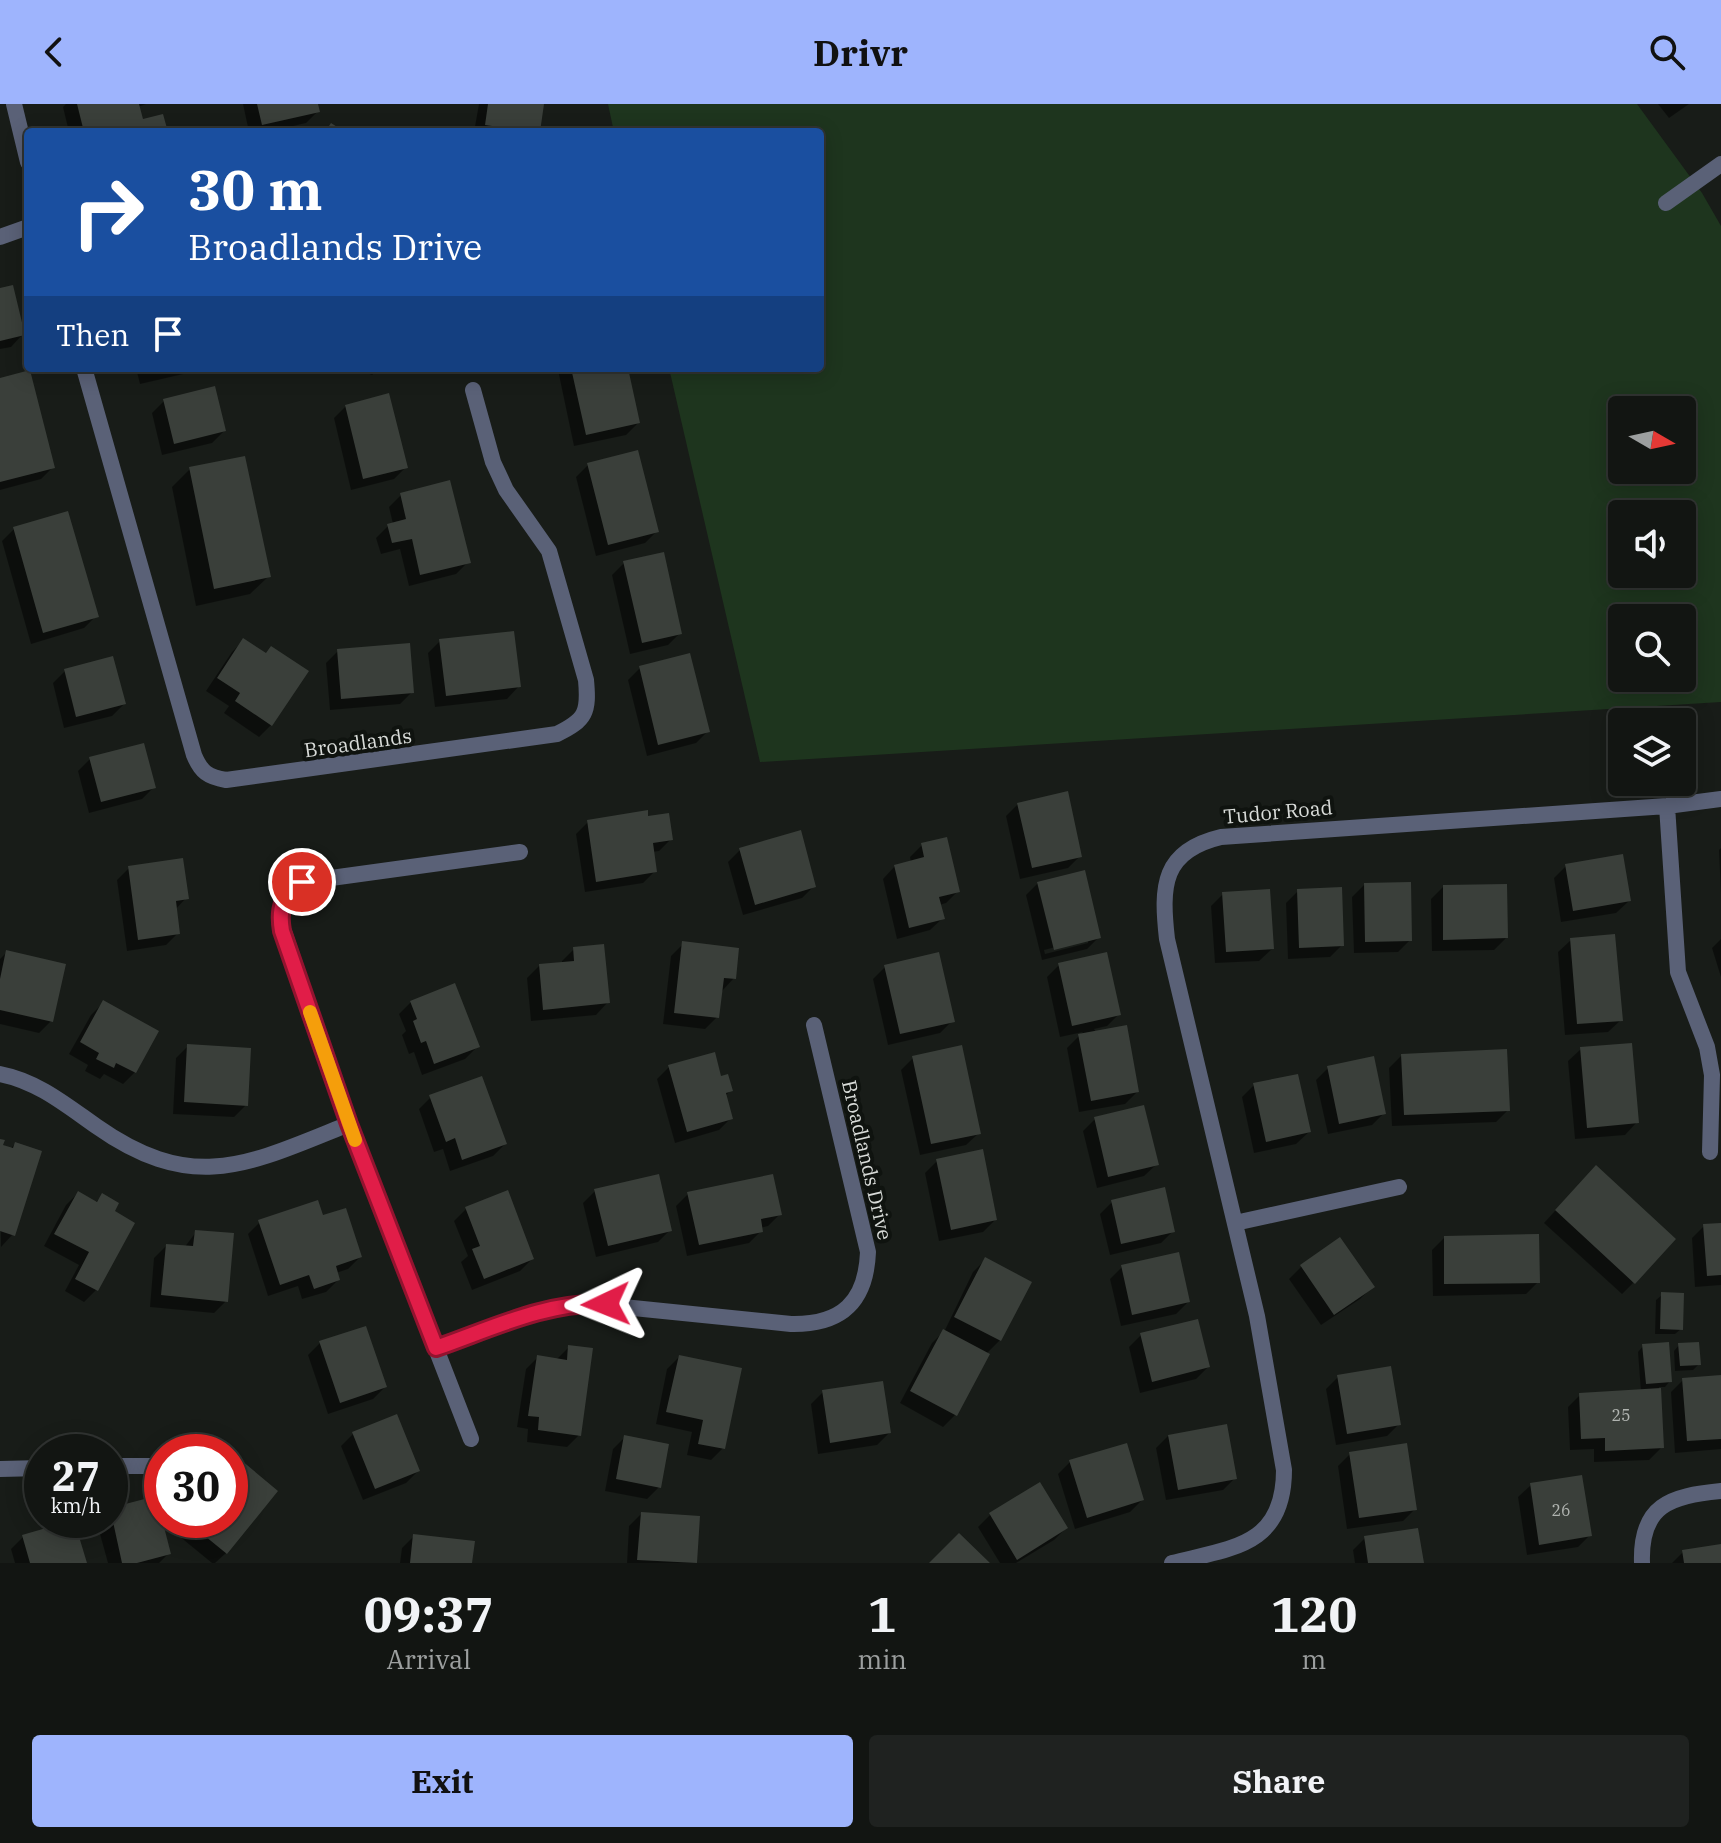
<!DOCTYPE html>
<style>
:root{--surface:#121512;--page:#1f2220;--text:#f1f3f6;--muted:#9c9f9f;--line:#313432;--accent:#9eb4fd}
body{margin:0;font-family:"IBM Plex Serif",serif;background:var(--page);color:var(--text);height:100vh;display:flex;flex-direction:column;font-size:30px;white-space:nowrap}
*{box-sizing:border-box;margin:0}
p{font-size:26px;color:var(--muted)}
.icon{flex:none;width:44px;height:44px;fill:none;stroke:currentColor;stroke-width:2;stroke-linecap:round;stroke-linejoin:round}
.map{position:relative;height:1459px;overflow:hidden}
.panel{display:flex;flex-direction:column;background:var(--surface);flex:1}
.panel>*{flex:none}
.hud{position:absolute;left:24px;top:24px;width:800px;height:244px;border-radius:8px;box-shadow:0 4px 20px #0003,0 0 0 2px var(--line);background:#1a4fa0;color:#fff;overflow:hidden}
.needle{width:52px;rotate:99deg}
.fabs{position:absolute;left:1608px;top:292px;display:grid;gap:16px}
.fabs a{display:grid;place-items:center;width:88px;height:88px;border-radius:8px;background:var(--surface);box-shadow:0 4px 20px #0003,0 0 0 2px var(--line);font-size:40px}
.speed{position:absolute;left:24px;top:1330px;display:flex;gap:16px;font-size:40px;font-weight:700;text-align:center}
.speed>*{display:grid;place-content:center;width:104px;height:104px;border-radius:50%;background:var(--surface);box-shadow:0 4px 20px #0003,0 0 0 2px var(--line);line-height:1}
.speed small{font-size:20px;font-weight:400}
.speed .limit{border:12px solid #d22;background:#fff;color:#111}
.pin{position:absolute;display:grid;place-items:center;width:68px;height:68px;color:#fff;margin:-34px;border:4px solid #fff;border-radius:50%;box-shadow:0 2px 8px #0007}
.me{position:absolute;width:88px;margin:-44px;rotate:268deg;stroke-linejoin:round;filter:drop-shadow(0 0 6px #0008)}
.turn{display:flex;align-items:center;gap:28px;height:168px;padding:0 32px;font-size:36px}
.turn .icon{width:104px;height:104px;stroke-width:2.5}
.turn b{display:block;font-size:56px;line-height:68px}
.then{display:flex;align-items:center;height:76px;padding:0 32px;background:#0003;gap:16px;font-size:30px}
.eta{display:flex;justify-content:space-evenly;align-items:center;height:136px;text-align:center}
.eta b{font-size:48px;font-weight:800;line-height:56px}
.cta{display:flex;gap:16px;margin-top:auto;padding:16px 32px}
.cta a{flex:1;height:92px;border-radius:8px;background:var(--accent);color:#111;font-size:32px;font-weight:800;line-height:92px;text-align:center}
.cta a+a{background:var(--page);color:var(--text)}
header{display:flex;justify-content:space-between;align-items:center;height:104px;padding:0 32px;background:var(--accent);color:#111;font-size:36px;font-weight:800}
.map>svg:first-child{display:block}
.green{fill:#1e351e;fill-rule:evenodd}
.shadow{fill:#0007;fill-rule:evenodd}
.building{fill:#3a3f3a}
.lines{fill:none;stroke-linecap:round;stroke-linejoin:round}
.minor{stroke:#5a6177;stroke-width:16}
.route-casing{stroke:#92132f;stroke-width:20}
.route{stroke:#e11d48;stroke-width:14}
.slow{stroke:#f59e0b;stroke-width:14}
.labels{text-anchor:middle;stroke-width:8;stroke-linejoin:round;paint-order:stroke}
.number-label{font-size:16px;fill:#b0b4b0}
.street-label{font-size:20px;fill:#d8dbd8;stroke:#0f130f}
</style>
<header><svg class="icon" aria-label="back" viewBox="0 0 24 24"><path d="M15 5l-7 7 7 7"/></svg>Drivr<svg class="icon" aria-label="search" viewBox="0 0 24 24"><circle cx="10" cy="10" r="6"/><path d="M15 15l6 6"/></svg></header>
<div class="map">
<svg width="1721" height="1459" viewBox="0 0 1721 1459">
<rect width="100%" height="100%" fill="#181c18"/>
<path class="green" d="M608,0h1029l65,89 19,33v476l-961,60 -91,-394h151v-236h-206zM1622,306h60v60h-60zM1622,410h60v60h-60zM1622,514h60v60h-60z"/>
<path class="shadow" d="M66,0h80l-8,3 4,14 24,11h-97l-6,-25z
M243,0h73l2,7 -12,12 -38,9h-19z
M479,0h63l-4,28h-64z
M1658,0h31l-20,14z
M0,186l23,44 -12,13 -11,2z
M136,264h60l-4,4 -52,12z
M354,264h25l-7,7z
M560,264h66l12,55 -12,12 -52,11 -16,-76z
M0,276l53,87 -12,12 -41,11z
M164,297l60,30 -12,12 -50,12 -10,-42z
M346,302l60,61 -12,12 -43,11 -17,-72z
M588,361l69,66 -12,12 -49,13 -20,-79z
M190,365l79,107 -19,18 -54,12 -24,-119z
M401,391l67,67 -12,12 -47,12 -9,-37 -19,5 -5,-16 12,-12 5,-2 -4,-17z
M14,425l82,87 -12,12 -53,16 -29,-103z
M624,459l56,70 -12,12 -38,9 -18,-79z
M244,536l27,85 -12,12 -35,-24 5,-7 -23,-15 26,-39z
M440,537l79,45 -12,13 -72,8 -7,-54z
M338,547l74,41 -12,12 -70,6 -4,-47z
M640,564l68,63 -12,12 -49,13 -19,-76z
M65,567l59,33 -12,12 -48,12 -11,-45z
M90,655l64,28 -12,12 -53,14 -11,-42z
M1018,700l62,52 -12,12 -48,11 -14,-63z
M588,718l83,17 -12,12 -7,1 3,19 -12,12 -58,9 -9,-58z
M922,741l36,46 -12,12 -7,2 4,13 -13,12 -33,9 -14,-60 12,-13 16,-3 -1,-6z
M1721,744v46l-2,-44z
M740,746l74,36 -12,12 -59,17 -15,-53z
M1566,762l63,35 -13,12 -55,9 -7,-44z
M129,764l57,30 -11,12 3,23 -12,12 -39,6 -10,-71z
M1038,779l61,54 -12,12 -45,11 -16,-65zM1088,835v4l-43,11 -1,-4z
M1364,781l46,55 -12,12 -44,1 -2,-56z
M1443,783l63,51 -12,12 -62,1 -1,-52z
M1298,787l44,54 -12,12 -42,2 -2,-56z
M1223,790l49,55 -13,12 -44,2 -4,-57z
M1721,835v38l-9,-29z
M1571,836l50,80 -13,12 -43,3 -7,-83z
M683,840l51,34 -12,13 -5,26 -12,12 -42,-5 8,-68z
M574,845l34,53 -12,13 -65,6 -4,-43 12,-12 23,-2v-3z
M7,848l44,69 -12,12 -39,-9v-65z
M1059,861l60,49 -12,12 -13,3 43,63 -12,12 -46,8 -12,-64 16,-16 -23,5 -13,-60z
M885,863l67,54 -12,12 -52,12 -15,-66z
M411,898l66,45 -12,12 -43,16 -8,-23 -5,2 -7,-19 4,-4 -7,-17z
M103,899l32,69 -12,12 -19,-10 -4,5 -15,-8 3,-6 -19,-11 22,-39z
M188,942l58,59 -12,12 -61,-3 3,-56z
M1581,945l56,73 -12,13 -50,4 -7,-78z
M1401,952l107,54 -12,12 -104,4 -3,-58z
M913,954l66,75 -13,12 -46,10 -19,-85z
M669,963l51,11 11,12 -6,6 6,22 -12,12 -44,13 -18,-64z
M1328,964l56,45 -12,12 -44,9 -12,-54z
M1254,981l55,47 -13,12 -42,9 -12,-56z
M431,993l74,47 -12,12 -43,15 -7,-22 -9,3 -15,-43z
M1095,1015l62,45 -13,12 -47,12 -14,-57z
M0,1037l1,5 9,3 5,-5 -2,90 -12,13z
M937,1057l58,59 -12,12 -44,9 -14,-68z
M1584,1075l49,104 -11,11 -78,-71z
M595,1087l75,39 -12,12 -62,15 -13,-54z
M78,1089l17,10 7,-7 10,16 -16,78 -12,12 -19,-11 14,-26 -35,-19 22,-41z
M688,1090l92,20 -12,12 -8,2 1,3 -12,12 -62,13 -11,-50z
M1112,1098l61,29 -12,12 -51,12 -10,-41z
M466,1105l66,50 -12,12 -48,19 -11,-28 7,-6 -14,-35z
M321,1114l39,39 -12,12 -12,4 2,7 -12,12 -24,7 -4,-13 -30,10 -20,-62 12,-12z
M1721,1121v60l-26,2 -3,-49 12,-12z
M196,1128l30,69 -12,12 -64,-6 4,-49 12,-12 18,2z
M1444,1134l94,44 -12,12 -93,2 -1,-46z
M1340,1136l32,47 -12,12 -39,26 -32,-46 12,-12z
M985,1156l15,80 -14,14 -31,61 -12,12 -43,-24 32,-60 13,-13 28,-58z
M1122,1163l66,35 -12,12 -55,12 -11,-47z
M1662,1191l19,34 -6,5h-20l1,-34z
M1141,1231l67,32 -12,12 -56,14 -11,-46z
M320,1239l65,44 -12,12 -45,15 -20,-59z
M1679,1241l20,19 -6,6 -18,1 -1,-20z
M1643,1242l27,35 -5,6h-6l2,61 -12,12 -55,2v-13l-24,1 -2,-43 12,-12 61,-3 -3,-40z
M569,1243l10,88 -12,12 -40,-5 1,-13 -11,-2 9,-58 12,-12 18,3z
M679,1253l44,91 -12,12 -24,-5 5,-23 -36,-8 11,-55z
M1338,1273l61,47 -12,12 -51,9 -10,-56z
M1721,1273v72l-46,4 -4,-61 12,-12z
M823,1288l66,41 -12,12 -59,9 -7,-50z
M353,1330l65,37 -12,12 -43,17 -22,-54z
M1168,1332l67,42 -12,12 -57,10 -10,-52z
M625,1333l34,50 -12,12 -42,-8 8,-42z
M1350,1350l65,55 -12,12 -56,8 -9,-63z
M1070,1358l72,38 -12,12 -55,17 -17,-55z
M241,1359l-15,90 -11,10h-3l-33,-27 13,-16h38v-46z
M1039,1380l27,44 -12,12 -38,23h-16l-22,-36 12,-12z
M1531,1381l59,50 -12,12 -51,8 -9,-58z
M155,1394l14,55 -10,10h-51l-11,-40 2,-3h11v-10z
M641,1410l57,4 -3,45h-68l2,-37z
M414,1432l56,27h-70l2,-15z
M23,1433l62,26h-70l-4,-14z
M1365,1434l57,25h-67l-2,-13z
M1721,1442v17h-49l11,-11z"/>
<path class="building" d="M77,0h62l4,15 20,-5 5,18h-84z
M257,0h61l2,8 -58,13z
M488,0h56l-4,28h-42l1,-5 -14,-2z
M331,19l14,9h-20z
M13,181l12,50 -25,6v-53z
M571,264h57l12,55 -54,12z
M30,266l25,98 -55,14v-104z
M215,282l11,45 -52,13 -11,-45z
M389,289l19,75 -45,11 -18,-74z
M638,346l21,82 -51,13 -21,-82z
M245,352l26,121 -57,12 -25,-122z
M450,376l21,83 -51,12 -8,-36 -20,4 -5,-19 19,-5 -6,-26z
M68,407l31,106 -56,16 -30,-106z
M664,448l18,82 -40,9 -19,-82z
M514,527l7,56 -75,9 -7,-57z
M243,534l23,15 5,-7 38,25 -37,55 -37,-25 5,-8 -23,-15z
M410,539l4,50 -73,6 -4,-50z
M690,549l20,79 -52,13 -19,-79z
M113,552l13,48 -50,13 -12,-48z
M144,639l12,45 -55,14 -12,-45z
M1068,687l14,66 -50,11 -15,-65z
M648,706v6l21,-3 4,27 -20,3 4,29 -61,10 -9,-62z
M801,726l15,57 -61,18 -16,-57z
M947,733l13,55 -21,5 6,22 -36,9 -15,-63 30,-8 -3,-14z
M1623,750l8,47 -58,10 -8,-47z
M183,754l6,41 -13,2 4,33 -42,6 -10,-74z
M1085,766l16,68 -47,12 -17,-68z
M1411,778l1,59 -47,1 -1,-59z
M1507,780l1,54 -65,2v-55z
M1342,783l2,59 -45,2 -2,-59z
M1270,785l4,60 -48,3 -4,-60z
M1615,830l8,87 -46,3 -7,-86z
M682,837l57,7 -3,31 -12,-1 -5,40 -45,-5z
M604,840l6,59 -67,7 -4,-46 35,-3 -1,-14z
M6,846l60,14 -13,58 -53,-12v-31z
M939,848l16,70 -55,12 -16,-69z
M1107,848l14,63 -49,11 -14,-63z
M455,879l25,64 -46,17 -8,-23 -5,2 -8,-22 4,-2 -7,-18z
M103,896l56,31 -23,42 -20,-10 -2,5 -18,-9 3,-6 -19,-11z
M1127,921l12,67 -48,9 -13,-67z
M1632,939l7,80 -52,5 -7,-81z
M187,940l64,4 -3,58 -64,-4z
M962,941l19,89 -50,10 -19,-88z
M1507,945l3,62 -106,4 -3,-61z
M715,948l6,24 7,-2 5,17 -7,2 7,26 -46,13 -19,-67z
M1374,952l12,58 -47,10 -12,-58z
M1298,970l13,58 -45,10 -13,-59z
M482,972l25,68 -45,16 -7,-22 -9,4 -17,-47z
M1144,1001l15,60 -51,12 -14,-60z
M0,1035l5,1 -2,5 10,3 2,-6 27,9 -27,85 -15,-5z
M983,1045l14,71 -46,10 -15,-71z
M1596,1061l80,74 -41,45 -80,-74z
M659,1070l13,57 -64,15 -14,-57z
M773,1070l9,41 -21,4 2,13 -64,13 -12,-53z
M1165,1083l10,45 -54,12 -10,-44z
M508,1086l26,69 -50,20 -12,-30 8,-3 -15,-39z
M78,1087l19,11 5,-9 17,10 -4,8 20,12 -37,68 -23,-12 14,-27 -35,-18z
M318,1096l5,15 23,-7 16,49 -26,9 4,14 -26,9 -5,-14 -29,10 -22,-65z
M1721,1119v52l-14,1 -4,-52z
M195,1126l39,3 -6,69 -67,-7 5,-51 27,2z
M1539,1130l1,49 -96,1v-48z
M1340,1133l35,50 -41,28 -34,-50z
M1179,1148l11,50 -58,13 -11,-50z
M985,1153l47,25 -31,59 -47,-24z
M1661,1188l23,1 -1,37 -23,-1z
M1198,1215l12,48 -58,15 -12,-49z
M366,1222l21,61 -47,16 -21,-62z
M943,1225l47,25 -33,62 -47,-25z
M1669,1238l3,40 -26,2 -4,-40z
M1699,1238l2,23 -21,1 -2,-23z
M568,1241l25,3 -12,88 -43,-6 1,-13 -11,-1 9,-61 30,5z
M679,1251l63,13 -17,81 -27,-5 5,-24 -37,-8z
M1391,1262l10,59 -54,9 -10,-59z
M1721,1271v64l-34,2 -5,-63z
M883,1277l8,52 -61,10 -8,-53z
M1661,1284l3,60 -59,3v-13l-24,1 -2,-46z
M397,1310l23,57 -45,18 -23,-57z
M1227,1320l10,55 -59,11 -10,-55z
M624,1331l45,9 -8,44 -45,-9z
M1127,1339l17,57 -57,18 -18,-58z
M1407,1339l10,67 -58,8 -10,-66z
M241,1356l37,31 -51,63 -38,-31 3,-3h38v-47z
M1582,1371l10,61 -53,9 -9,-62z
M1040,1378l28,46 -51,32 -28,-47z
M156,1392l15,58 -34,9h-15l-12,-55z
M641,1408l59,4 -3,47 -60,-3z
M74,1416l13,43h-57l-8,-28z
M1418,1424l6,35h-56l-4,-27z
M959,1429l31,30h-61z
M413,1430l62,7 -3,22h-62z
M1721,1440v19h-37l-2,-13z"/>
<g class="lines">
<path class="minor" d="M14,0l14,58
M1666,99l55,-39
M0,133l28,-10
M84,264l110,387c7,17 14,22 32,25l331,-46c29,-14 32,-22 29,-54l-37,-129 -43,-61 -13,-28 -20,-72
M1667,702l11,166 29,75 5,28 -2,77
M0,970c37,7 66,31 96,52 98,69 153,38 253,-2
M1235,1119l164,-36
M436,1244l105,-37 43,-8 207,21c51,1 75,-22 77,-72l-54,-227
M471,1335l-122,-315 -69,-204c2,-19 6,-28 22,-38l218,-30
M110,1362h52
M0,1365l42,-1
M1172,1459c60,-15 112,-17 112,-93l-27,-154 -90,-377c-6,-53 -5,-88 54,-102l446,-31 54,-7
M1642,1459c-2,-58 28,-67 79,-72"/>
</g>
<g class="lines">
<g class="route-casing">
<path id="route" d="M302,778c-19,12 -24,26 -20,49l67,193 87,224c55,-19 111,-47 170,-44"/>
</g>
<use href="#route" class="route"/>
<path class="slow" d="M310,908l45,128"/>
</g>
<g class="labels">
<g class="number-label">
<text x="1621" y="1317">25</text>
<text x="1561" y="1412">26</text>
</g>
<g class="street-label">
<text transform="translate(358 639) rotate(-8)" y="7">Broadlands</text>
<text transform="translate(1278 708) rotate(-5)" y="7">Tudor Road</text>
<text transform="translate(867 1056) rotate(77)" y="7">Broadlands Drive</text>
</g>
</g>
</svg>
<div class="fabs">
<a><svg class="needle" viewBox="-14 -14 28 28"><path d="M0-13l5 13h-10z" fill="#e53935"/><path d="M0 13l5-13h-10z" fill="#9c9f9f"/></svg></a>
<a><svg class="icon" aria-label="sound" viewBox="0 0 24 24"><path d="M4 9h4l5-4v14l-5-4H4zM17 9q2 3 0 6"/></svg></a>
<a><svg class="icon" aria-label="search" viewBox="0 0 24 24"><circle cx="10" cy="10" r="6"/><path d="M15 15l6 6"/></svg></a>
<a><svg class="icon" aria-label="layers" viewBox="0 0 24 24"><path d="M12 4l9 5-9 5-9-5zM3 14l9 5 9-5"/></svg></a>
</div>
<div class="speed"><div>27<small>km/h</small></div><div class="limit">30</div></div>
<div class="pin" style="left:302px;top:778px;background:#d93025"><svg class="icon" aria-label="arrive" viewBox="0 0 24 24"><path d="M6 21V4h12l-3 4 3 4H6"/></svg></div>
<svg class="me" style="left:606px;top:1200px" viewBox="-20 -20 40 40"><path d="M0-17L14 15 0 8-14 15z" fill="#e11d48" stroke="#fff" stroke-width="4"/></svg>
<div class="hud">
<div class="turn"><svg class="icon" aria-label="right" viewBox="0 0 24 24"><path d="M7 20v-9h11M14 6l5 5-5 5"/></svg><div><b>30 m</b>Broadlands Drive</div></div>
<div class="then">Then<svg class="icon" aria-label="arrive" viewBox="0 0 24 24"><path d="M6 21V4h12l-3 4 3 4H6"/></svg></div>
</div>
</div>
<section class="panel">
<div class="eta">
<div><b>09:37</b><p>Arrival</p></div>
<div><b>1</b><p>min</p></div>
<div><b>120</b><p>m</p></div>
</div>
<div class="cta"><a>Exit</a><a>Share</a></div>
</section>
